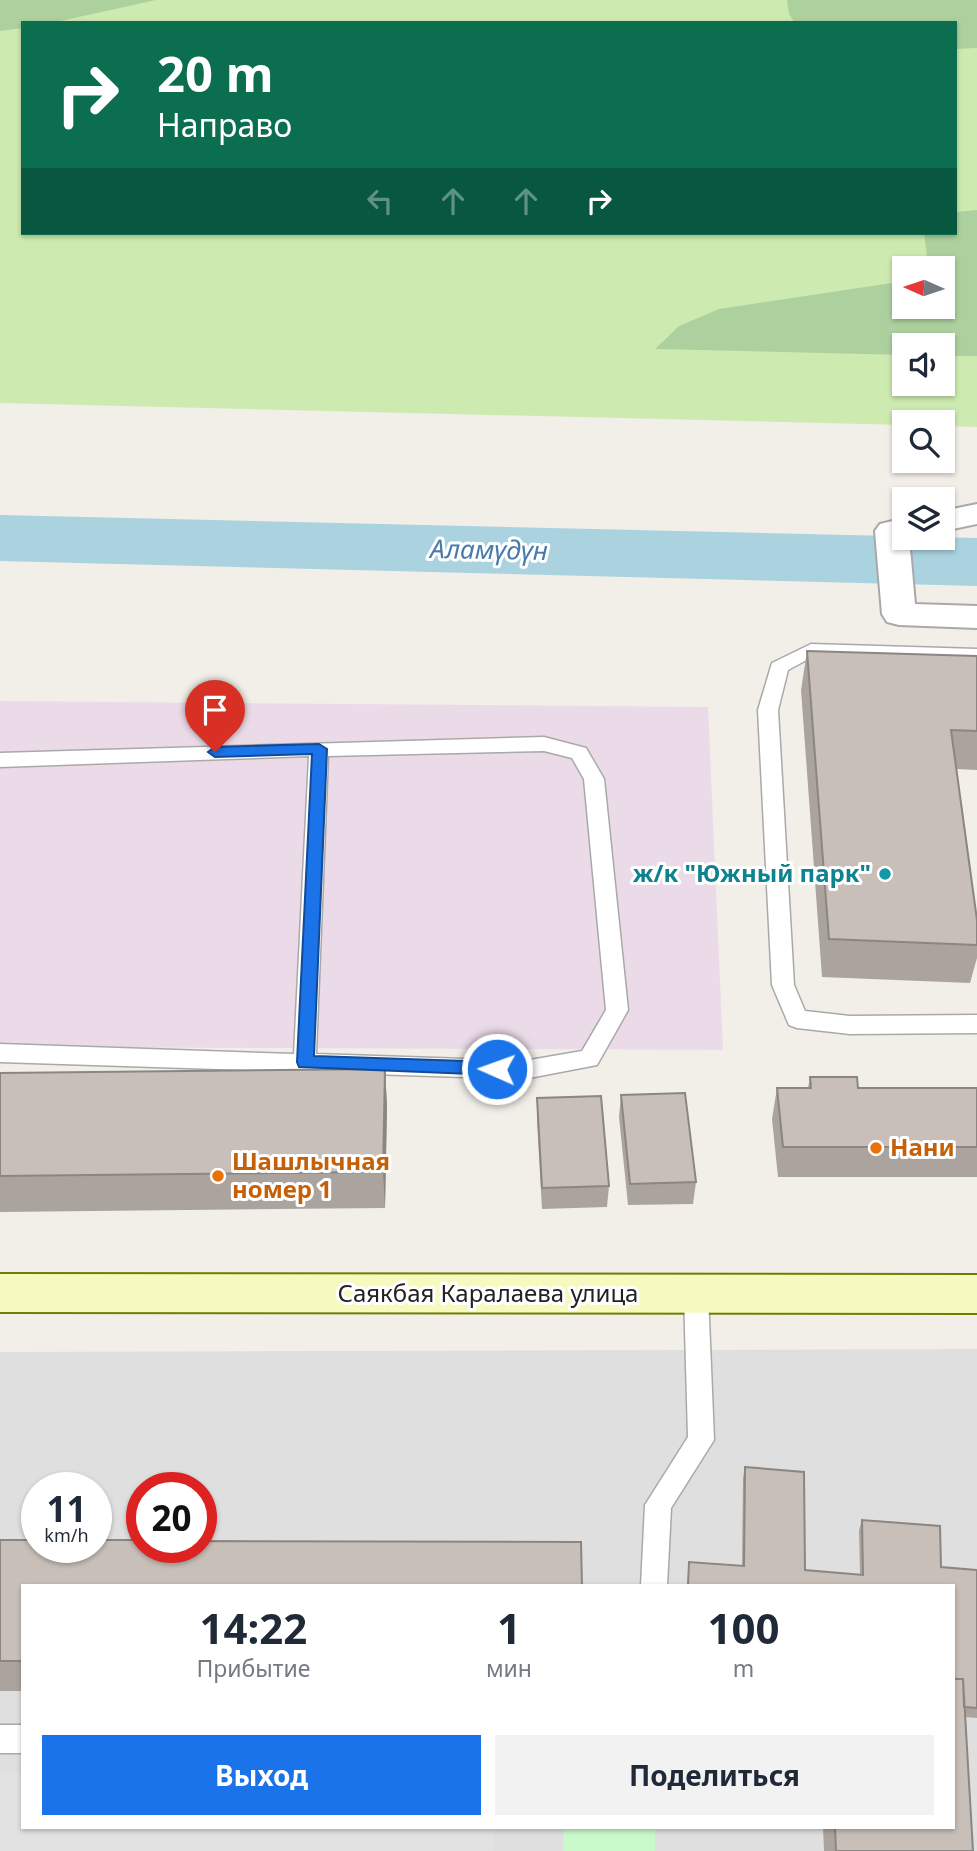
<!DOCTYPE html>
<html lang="ru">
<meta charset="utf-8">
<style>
:root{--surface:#fff;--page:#f2f2f3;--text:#1f2937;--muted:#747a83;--accent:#1a73e8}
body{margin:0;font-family:"Noto Sans",sans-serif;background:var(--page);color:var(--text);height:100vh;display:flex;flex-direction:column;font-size:26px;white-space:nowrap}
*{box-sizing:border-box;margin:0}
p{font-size:23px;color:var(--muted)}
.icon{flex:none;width:38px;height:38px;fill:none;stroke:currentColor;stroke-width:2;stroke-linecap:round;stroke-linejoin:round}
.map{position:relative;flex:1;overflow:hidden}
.side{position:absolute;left:21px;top:1584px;width:934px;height:245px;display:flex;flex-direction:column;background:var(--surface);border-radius:0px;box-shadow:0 2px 5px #0004}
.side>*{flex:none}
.hud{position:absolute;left:21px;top:21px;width:936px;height:214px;border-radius:0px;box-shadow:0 2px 5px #0004;background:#0b6e4f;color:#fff;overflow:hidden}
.needle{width:46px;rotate:273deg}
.buttons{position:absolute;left:892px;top:256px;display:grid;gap:14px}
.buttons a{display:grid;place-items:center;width:63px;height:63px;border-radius:0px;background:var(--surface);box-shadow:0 2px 5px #0004;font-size:35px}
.speed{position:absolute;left:21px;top:1472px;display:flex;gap:14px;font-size:35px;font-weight:700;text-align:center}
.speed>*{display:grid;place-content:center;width:91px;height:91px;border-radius:50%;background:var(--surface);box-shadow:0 2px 5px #0004;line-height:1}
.speed small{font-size:18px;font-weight:400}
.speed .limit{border:10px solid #d22;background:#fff;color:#111}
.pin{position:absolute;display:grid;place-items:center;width:60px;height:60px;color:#fff;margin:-72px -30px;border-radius:50% 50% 50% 0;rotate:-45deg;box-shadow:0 0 7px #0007}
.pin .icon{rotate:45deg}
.me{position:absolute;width:77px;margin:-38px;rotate:272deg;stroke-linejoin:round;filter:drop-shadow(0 0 5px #0008)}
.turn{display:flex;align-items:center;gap:24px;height:147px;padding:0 21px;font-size:32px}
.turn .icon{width:91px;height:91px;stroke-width:2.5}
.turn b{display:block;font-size:49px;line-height:60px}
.lanes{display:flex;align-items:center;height:66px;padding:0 21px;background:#0003;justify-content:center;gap:35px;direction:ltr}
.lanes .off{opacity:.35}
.eta{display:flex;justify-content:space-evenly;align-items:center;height:119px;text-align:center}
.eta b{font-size:42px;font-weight:700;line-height:49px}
.action{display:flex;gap:14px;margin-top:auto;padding:14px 21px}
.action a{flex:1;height:80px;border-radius:0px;background:var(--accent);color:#fff;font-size:28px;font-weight:700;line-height:80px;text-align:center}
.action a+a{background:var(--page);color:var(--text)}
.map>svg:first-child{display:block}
.residential{fill:#e0dfdf;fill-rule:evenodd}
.industrial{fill:#ebdbe8}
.grass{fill:#cdebb0;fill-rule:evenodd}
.forest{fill:#add19e}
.park{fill:#c8facc}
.parking{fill:#e2e2e2}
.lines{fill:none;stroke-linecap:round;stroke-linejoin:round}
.river{fill:#aad3df;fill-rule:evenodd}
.lane-casing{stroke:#a9a9a9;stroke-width:3}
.street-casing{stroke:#a9a9a9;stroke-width:4}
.secondary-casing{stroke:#707d05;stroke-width:4}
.lane{fill:#fff;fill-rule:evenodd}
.street{fill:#fff;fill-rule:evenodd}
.secondary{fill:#f7fabf;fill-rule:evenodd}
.wall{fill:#aba49e}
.shaded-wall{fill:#8b8681}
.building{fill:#c7bfb8;stroke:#8b8681;stroke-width:2}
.route{fill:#1a73e8;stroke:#114b97;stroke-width:2}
.culture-dot{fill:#0f9aa8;stroke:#fff;stroke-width:2.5}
.food-dot{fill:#e8710a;stroke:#fff;stroke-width:2.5}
.labels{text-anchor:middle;stroke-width:6;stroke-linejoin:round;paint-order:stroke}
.culture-label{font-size:24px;font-weight:bold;fill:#0d838f;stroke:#fff;text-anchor:end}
.food-label{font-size:24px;font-weight:bold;fill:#c56008;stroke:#fff;text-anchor:start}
.street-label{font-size:24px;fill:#222;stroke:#fff}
.water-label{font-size:26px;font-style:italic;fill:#4a7aab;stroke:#fff}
</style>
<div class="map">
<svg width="977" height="1851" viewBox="0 0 977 1851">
<rect width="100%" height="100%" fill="#f2efe9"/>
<path class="residential" d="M977,1349v502h-977v-499zM37,1488h59v59h-59zM142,1488h59v59h-59zM23,1586h931v241h-931z"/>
<path class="industrial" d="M0,701l708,6 15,343 -723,-3z"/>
<path class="grass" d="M0,0h977v427l-34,-1v-4h-38v3l-905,-22zM23,23h933v210h-933zM905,268h38v38h-38zM905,345h38v38h-38z"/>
<path class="forest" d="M0,0h156l-100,22 -33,1v5l-23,3z
M787,0h190v48l-21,1v-26h-161l-6,-9z
M977,210v146h-34v-11h-38v10l-250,-6 24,-23 40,-17 186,-28v25h38v-38h-24l8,-11 -3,-24h32v-21z"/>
<path class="park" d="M564,1827h91v24h-92z"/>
<path class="parking" d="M0,1772l23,1v54h472l-2,24h-493z"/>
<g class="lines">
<path class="river" d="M0,515l977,23v48l-977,-25z"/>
<g class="lane-casing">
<path id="lane" d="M811,644l166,5v12l-163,-5 -26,14 -10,40 16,275 11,26 45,5 127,-1v18l-127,1 -53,-6 -8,-3 -17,-40 -14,-275 14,-47z
M544,737l42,11 18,31 24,231 -31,55 -73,14 -524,-17v-18l294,10 15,-298 -309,11v-14zM544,751l28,7 12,21 22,231 -24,41 -58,10 -208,-7 12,-298z
M696,1284l9,3 3,7 6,146 -43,68 -4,78h-26l4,-81 43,-68 -4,-143 3,-7z
M0,1725h23v28h-23z"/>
</g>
<g class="street-casing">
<path id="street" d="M977,504v20l-34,7v-20z
M905,518v19h4l6,67 62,2v22l-78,-3 -12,-3 -5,-8 -7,-83 5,-7z"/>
</g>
<g class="secondary-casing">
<path id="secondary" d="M0,1274l977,1v38l-977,-1z"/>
</g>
<use href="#lane" class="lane"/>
<use href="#street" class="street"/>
<use href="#secondary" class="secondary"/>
</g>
<path class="wall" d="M807,651l170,5v114l-21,-1 21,151v38l-7,25 -148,-6 -21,-287z
M385,1069l2,37 -2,102 -385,4v-139z
M810,1077l48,11h119v89h-199l-6,-58 5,-31h31z
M621,1095l75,87 -3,22 -65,1 -9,-88z
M537,1098l72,88 -2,21 -65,2 -5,-89z
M745,1467l60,103 55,5 -1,-45 3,-10 79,47 36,3v148l-12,-1 8,134h-149l-1,-24h131v-241h-267l2,-24 53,4 1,-88z
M0,1540l23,46v105h-23z"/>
<path class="shaded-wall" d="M385,1069l2,37 -2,102 -2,-36z"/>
<path class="building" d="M807,651l170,5v75l-26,-1 26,190v25l-148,-6z
M385,1069l-2,103 -383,4v-103z
M810,1077h47l1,11h119v59h-194l-6,-59h34z
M685,1093l11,89 -66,2 -9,-89z
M601,1096l8,90 -67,2 -5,-90z
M745,1467l59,5 1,98 58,5 -1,-55 78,6 1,41 36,3v138l-13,-1 -1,-28h-9v-93h-266l1,-24 55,4z
M0,1540h37v7h59v-7h46v7h59v-6l380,1 1,44h-559v75h-23z
M954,1679h9l10,172h-137l-1,-24h119z"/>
<path class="route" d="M319,744l8,5 -13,307 183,6 6,2 2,5 -2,4 -6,2 -198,-8 -2,-5 15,-308 -97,3 -7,-5 7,-5z"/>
<circle class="culture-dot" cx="885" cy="874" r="7"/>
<g class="food-dot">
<circle cx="876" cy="1148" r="7"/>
<circle cx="218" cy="1176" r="7"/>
</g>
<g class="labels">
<g class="culture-label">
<text x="871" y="882">ж/к "Южный парк"</text>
</g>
<g class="food-label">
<text x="890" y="1156">Нани</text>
<text x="232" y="1170">Шашлычная<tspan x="232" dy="28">номер 1</tspan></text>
</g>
<g class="street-label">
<text x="488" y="1302">Саякбая Каралаева улица</text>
</g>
<g class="water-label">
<text transform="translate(489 550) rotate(1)" y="9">Аламүдүн</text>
</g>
</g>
</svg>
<div class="buttons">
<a><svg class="needle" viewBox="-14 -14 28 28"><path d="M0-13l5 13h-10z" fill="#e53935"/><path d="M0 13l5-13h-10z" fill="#747a83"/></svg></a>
<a><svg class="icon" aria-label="sound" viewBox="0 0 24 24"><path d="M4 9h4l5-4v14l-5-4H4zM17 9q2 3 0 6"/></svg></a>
<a><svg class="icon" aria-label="search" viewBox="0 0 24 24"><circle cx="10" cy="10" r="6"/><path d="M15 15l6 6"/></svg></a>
<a><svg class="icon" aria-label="layers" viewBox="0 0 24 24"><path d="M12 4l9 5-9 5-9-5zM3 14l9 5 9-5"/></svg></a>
</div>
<div class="speed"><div>11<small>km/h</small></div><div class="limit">20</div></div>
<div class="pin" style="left:215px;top:752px;background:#d93025"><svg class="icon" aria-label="arrive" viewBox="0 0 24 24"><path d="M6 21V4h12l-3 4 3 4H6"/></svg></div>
<svg class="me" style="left:497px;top:1069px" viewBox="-20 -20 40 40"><circle r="17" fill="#1a73e8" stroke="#fff" stroke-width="3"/><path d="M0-11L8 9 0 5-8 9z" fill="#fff"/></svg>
<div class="hud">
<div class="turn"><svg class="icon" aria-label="right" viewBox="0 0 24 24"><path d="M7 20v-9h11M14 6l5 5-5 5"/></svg><div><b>20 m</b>Направо</div></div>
<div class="lanes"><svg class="icon off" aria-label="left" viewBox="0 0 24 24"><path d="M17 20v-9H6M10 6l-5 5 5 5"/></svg><svg class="icon off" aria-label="ahead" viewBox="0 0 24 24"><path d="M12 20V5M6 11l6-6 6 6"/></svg><svg class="icon off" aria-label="ahead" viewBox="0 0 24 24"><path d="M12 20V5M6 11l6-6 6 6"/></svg><svg class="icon" aria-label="right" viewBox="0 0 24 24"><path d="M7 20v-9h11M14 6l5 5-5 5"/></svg></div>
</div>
<section class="side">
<div class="eta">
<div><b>14:22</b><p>Прибытие</p></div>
<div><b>1</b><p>мин</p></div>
<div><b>100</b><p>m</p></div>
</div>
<div class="action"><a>Выход</a><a>Поделиться</a></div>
</section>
</div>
